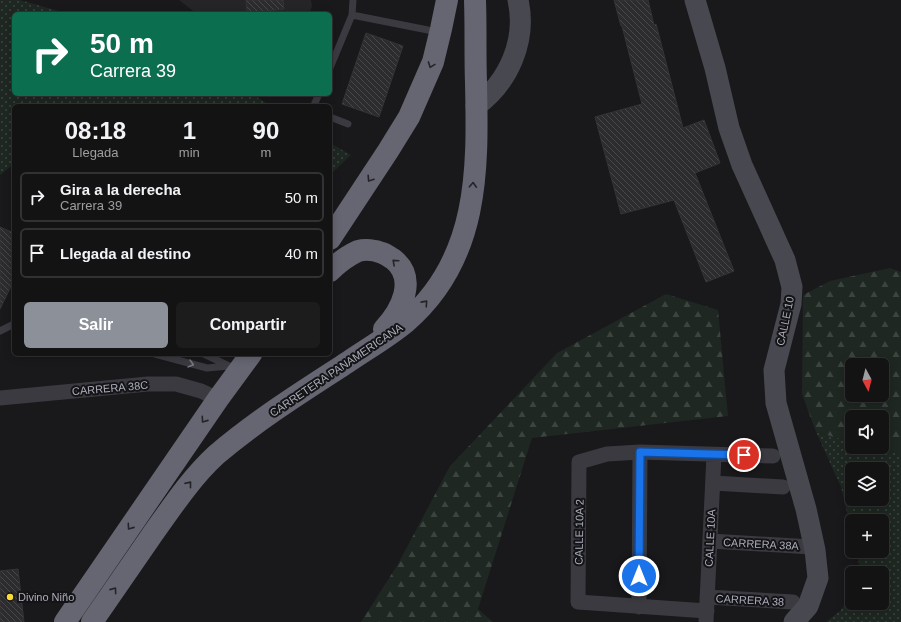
<!DOCTYPE html>
<html lang="es">
<meta charset="utf-8">
<style>
:root{--surface:#131314;--page:#1c1c1d;--text:#f1f3f6;--muted:#9d9ea0;--line:#323234;--accent:#8c9099}
body{margin:0;font-family:Arial,sans-serif;background:var(--page);color:var(--text);height:100vh;display:flex;flex-direction:column;font-size:15px;white-space:nowrap}
*{box-sizing:border-box;margin:0}
p{font-size:13px;color:var(--muted)}
.icon{flex:none;width:22px;height:22px;fill:none;stroke:currentColor;stroke-width:2;stroke-linecap:round;stroke-linejoin:round}
.map{position:relative;flex:1;overflow:hidden}
.details{position:absolute;left:12px;top:104px;width:320px;height:252px;display:flex;flex-direction:column;background:var(--surface);border-radius:6px;box-shadow:0 2px 10px #0003,0 0 0 1px var(--line)}
.details>*{flex:none}
.hud{position:absolute;left:12px;top:12px;width:320px;height:84px;border-radius:6px;box-shadow:0 2px 10px #0003,0 0 0 1px var(--line);background:#0b6e4f;color:#fff;overflow:hidden}
.needle{width:26px;rotate:173deg}
.controls{position:absolute;left:845px;top:358px;display:grid;gap:8px}
.controls a{display:grid;place-items:center;width:44px;height:44px;border-radius:6px;background:var(--surface);box-shadow:0 2px 10px #0003,0 0 0 1px var(--line);font-size:20px}
.pin{position:absolute;display:grid;place-items:center;width:34px;height:34px;color:#fff;margin:-17px;border:2px solid #fff;border-radius:50%;box-shadow:0 1px 4px #0007}
.me{position:absolute;width:44px;margin:-22px;rotate:0deg;stroke-linejoin:round;filter:drop-shadow(0 0 3px #0008)}
.turn{display:flex;align-items:center;gap:14px;height:84px;padding:0 12px;font-size:18px}
.turn .icon{width:52px;height:52px;stroke-width:2.5}
.turn b{display:block;font-size:28px;line-height:34px}
.eta{display:flex;justify-content:space-evenly;align-items:center;height:68px;text-align:center}
.eta b{font-size:24px;font-weight:600;line-height:28px}
.primary-button{display:flex;gap:8px;margin-top:auto;padding:8px 12px}
.primary-button a{flex:1;height:46px;border-radius:6px;background:var(--accent);color:#fff;font-size:16px;font-weight:600;line-height:46px;text-align:center}
.primary-button a+a{background:var(--page);color:var(--text)}
ul{padding:0;list-style:none}
li{display:flex;align-items:center;gap:12px;height:50px;margin:0 8px 6px;padding:0 4px;border:2px solid var(--line);border-radius:6px}
li div{flex:1}
li b{display:block;font-size:15px}
li em{font-style:normal}
.map>svg:first-child{display:block}
.built{fill:#252528}
.grass{fill:url(#grass-dots);fill-rule:evenodd}
.forest{fill:url(#forest-firs);fill-rule:evenodd}
.building{fill:url(#building-back-hatch);stroke:#343337}
.lines{fill:none;stroke-linecap:round;stroke-linejoin:round}
.lane{stroke:#3a3a40;stroke-width:7}
.street{stroke:#3a3a40;stroke-width:15}
.secondary{stroke:#484851;stroke-width:21}
.highway{stroke:#656672;stroke-width:22}
.oneway{stroke:#242428}
.oneway2{stroke:#787984}
.route-casing{stroke:#114b97;stroke-width:10}
.route{stroke:#1a73e8;stroke-width:7}
.poi-dot{fill:#fadb32;stroke:#141416;stroke-width:1.5}
.labels{text-anchor:middle;stroke-width:4;stroke-linejoin:round;paint-order:stroke}
.street-label{font-size:11px;fill:#abadbb;stroke:#141416}
.poi-label{font-size:11px;fill:#abadbb;stroke:#141416;text-anchor:start}
</style>
<div class="map">
<svg width="901" height="622" viewBox="0 0 901 622">
<defs>
<pattern id="grass-dots" width="8" height="8" patternUnits="userSpaceOnUse"><rect width="8" height="8" fill="#1e2721"/><path d="M2 2h.1M6 6h.1" fill="none" stroke="#3c443f" stroke-width="1.8" stroke-linecap="round"/></pattern>
<pattern id="forest-firs" width="22" height="20" patternUnits="userSpaceOnUse"><rect width="22" height="20" fill="#1e2721"/><path d="M5 1l3.5 6h-7zM16 11l3.5 6h-7z" fill="#3c443f"/></pattern>
<pattern id="building-back-hatch" width="6" height="6" patternUnits="userSpaceOnUse"><rect width="6" height="6" fill="#2c2c2f"/><path d="M-1 5l2 2M0 0l6 6M5-1l2 2" fill="none" stroke="#48484b"/></pattern>
</defs>
<rect width="100%" height="100%" fill="#19191b"/>
<path class="built" d="M179,0h132l1,6 -3,8h-112z"/>
<path class="grass" d="M0,0h20l49,14h-55v80h238l19,12h-257v58l-14,11z
M330,143l21,12 -21,20z
M816,432l36,10v5h20l15,4 14,1v170h-75l14,-11 12,-16v8h30v-30h-21l-5,-22h26v-30h-30v12l-11,-46zM852,469h30v30h-30z"/>
<path class="forest" d="M890,268l11,4v180l-14,-1 -15,-4h10v-30h-30v25l-36,-10 -14,-38 1,-99 27,-14zM852,365h30v30h-30z
M666,294l52,16 10,106 -196,22 -54,171 15,13h-132l37,-58 52,-98 107,-113z"/>
<path class="building" d="M246,0h37l1,9 -37,4z
M614,0h34l6,25 2,-1 27,104 21,-8 16,43 -25,10 39,98 -28,11 -32,-82 -53,14 -26,-97 47,-13 -20,-78h-1z
M366,33l37,13 -24,71 -37,-13z
M0,227l14,6v47l-14,29z
M18,569l6,53h-24v-51z"/>
<g class="lines">
<path class="lane" d="M353,0l-1,15 86,17
M330,68l22,-53
M315,106l-1,-1 5,-11
M330,117l18,7
M0,331l14,-7
M155,354l52,14 22,-2 7,1
M204,354l25,12"/>
<path class="street" d="M0,398l148,-14h28l25,7 17,8
M713,483l70,4
M710,541l102,6
M707,597l86,5
M639,607l1,-155
M707,611l-129,-9 1,-140 28,-8 33,-2 133,4
M706,622l8,-167"/>
<path class="secondary" d="M695,0l20,68 14,60 13,37 43,95 7,27 -1,17 -17,66 2,33 30,106 9,41 3,28 -10,28 -14,16
M476,106c33,-24 51,-66 42,-106"/>
<path class="highway" d="M330,239l58,-88 21,-34 24,-55 8,-33 6,-29
M330,271c8,-8 17,-15 28,-20 7,-2 17,-1 24,2 4,1 7,4 11,6 25,20 8,52 -9,70
M65,622l153,-223 33,-45
M92,622c20,-29 40,-58 60,-87 20,-28 39,-57 64,-80 41,-35 87,-64 132,-93 19,-13 40,-25 58,-40 73,-63 72,-151 70,-239 -1,-28 0,-56 -1,-83"/>
</g>
<defs><path id="oneway-chevron" d="M-2-3.5L2.5 0L-2 3.5" fill="none" stroke-width="1.6" stroke-linecap="round" stroke-linejoin="round"/></defs>
<g class="oneway">
<use href="#oneway-chevron" transform="translate(431 65) rotate(110)"/>
<use href="#oneway-chevron" transform="translate(370 179) rotate(123)"/>
<use href="#oneway-chevron" transform="translate(473 185) rotate(-87)"/>
<use href="#oneway-chevron" transform="translate(395 262) rotate(-138)"/>
<use href="#oneway-chevron" transform="translate(425 303) rotate(-48)"/>
<use href="#oneway-chevron" transform="translate(204 420) rotate(125)"/>
<use href="#oneway-chevron" transform="translate(189 484) rotate(-51)"/>
<use href="#oneway-chevron" transform="translate(130 527) rotate(125)"/>
<use href="#oneway-chevron" transform="translate(114 590) rotate(-55)"/>
</g>
<use class="oneway2" href="#oneway-chevron" transform="translate(191 364) rotate(15)"/>
<g class="lines">
<g class="route-casing">
<path id="route" d="M639,576l1,-124 104,3"/>
</g>
<use href="#route" class="route"/>
</g>
<circle class="poi-dot" cx="10" cy="597" r="4"/>
<g class="labels">
<g class="street-label">
<text transform="translate(785 321) rotate(-78)" y="4">CALLE 10</text>
<text transform="translate(336 370) rotate(-34)" y="4">CARRETERA PANAMERICANA</text>
<text transform="translate(110 388) rotate(-5)" y="4">CARRERA 38C</text>
<text transform="translate(579 532) rotate(-89)" y="4">CALLE 10A 2</text>
<text transform="translate(710 538) rotate(-87)" y="4">CALLE 10A</text>
<text transform="translate(761 544) rotate(3)" y="4">CARRERA 38A</text>
<text transform="translate(750 600) rotate(3)" y="4">CARRERA 38</text>
</g>
<g class="poi-label">
<text x="18" y="601">Divino Niño</text>
</g>
</g>
</svg>
<div class="controls">
<a><svg class="needle" viewBox="-14 -14 28 28"><path d="M0-13l5 13h-10z" fill="#e53935"/><path d="M0 13l5-13h-10z" fill="#9d9ea0"/></svg></a>
<a><svg class="icon" aria-label="sound" viewBox="0 0 24 24"><path d="M4 9h4l5-4v14l-5-4H4zM17 9q2 3 0 6"/></svg></a>
<a><svg class="icon" aria-label="layers" viewBox="0 0 24 24"><path d="M12 4l9 5-9 5-9-5zM3 14l9 5 9-5"/></svg></a>
<a>+</a>
<a>−</a>
</div>
<div class="pin" style="left:744px;top:455px;background:#d93025"><svg class="icon" aria-label="arrive" viewBox="0 0 24 24"><path d="M6 21V4h12l-3 4 3 4H6"/></svg></div>
<svg class="me" style="left:639px;top:576px" viewBox="-20 -20 40 40"><circle r="17" fill="#1a73e8" stroke="#fff" stroke-width="3"/><path d="M0-11L8 9 0 5-8 9z" fill="#fff"/></svg>
<div class="hud">
<div class="turn"><svg class="icon" aria-label="right" viewBox="0 0 24 24"><path d="M7 20v-9h11M14 6l5 5-5 5"/></svg><div><b>50 m</b>Carrera 39</div></div>
</div>
<section class="details">
<div class="eta">
<div><b>08:18</b><p>Llegada</p></div>
<div><b>1</b><p>min</p></div>
<div><b>90</b><p>m</p></div>
</div>
<ul>
<li><svg class="icon" aria-label="right" viewBox="0 0 24 24"><path d="M7 20v-9h11M14 6l5 5-5 5"/></svg><div><b>Gira a la derecha</b><p>Carrera 39</p></div><em>50 m</em></li>
<li><svg class="icon" aria-label="arrive" viewBox="0 0 24 24"><path d="M6 21V4h12l-3 4 3 4H6"/></svg><div><b>Llegada al destino</b></div><em>40 m</em></li>
</ul>
<div class="primary-button"><a>Salir</a><a>Compartir</a></div>
</section>
</div>
